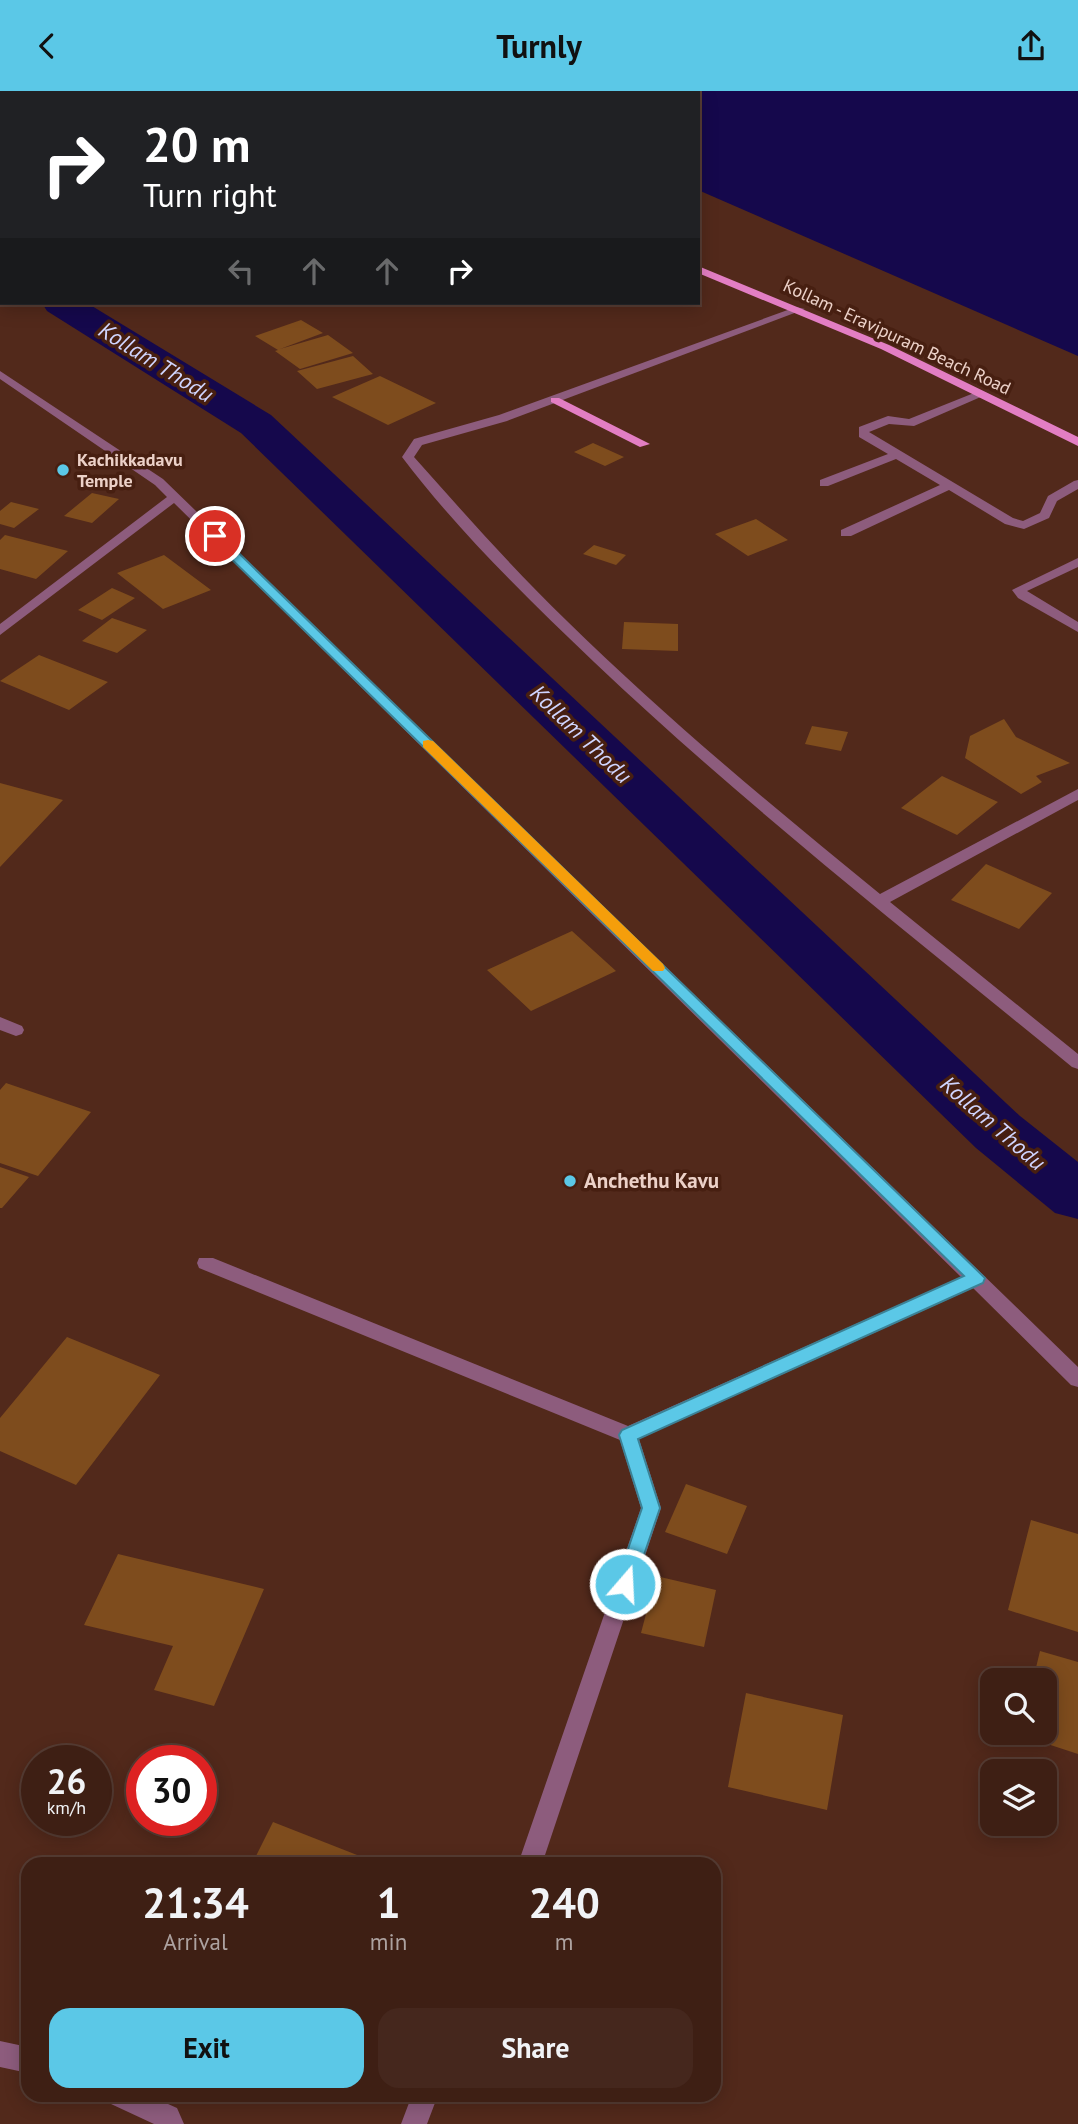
<!DOCTYPE html>
<style>
:root{--surface:#3e1f14;--page:#45271d;--text:#f1f3f6;--muted:#ada2a0;--line:#573d34;--accent:#5bc8e7}
body{margin:0;font-family:"PT Sans",sans-serif;background:var(--page);color:var(--text);height:100vh;display:flex;flex-direction:column;font-size:26px;white-space:nowrap}
*{box-sizing:border-box;margin:0}
p{font-size:23px;color:var(--muted)}
.icon{flex:none;width:38px;height:38px;fill:none;stroke:currentColor;stroke-width:2;stroke-linecap:round;stroke-linejoin:round}
.map{position:relative;flex:1;overflow:hidden}
.sheet{position:absolute;left:21px;top:1766px;width:700px;height:245px;display:flex;flex-direction:column;background:var(--surface);border-radius:21px;box-shadow:0 4px 18px #0003,0 0 0 2px var(--line)}
.sheet>*{flex:none}
.banner{position:absolute;left:0px;top:0px;width:700px;height:214px;box-shadow:0 4px 18px #0003,0 0 0 2px var(--line);background:#202124;color:#fff;overflow:hidden}
.controls{position:absolute;left:980px;top:1577px;display:grid;gap:14px}
.controls a{display:grid;place-items:center;width:77px;height:77px;border-radius:14px;background:var(--surface);box-shadow:0 4px 18px #0003,0 0 0 2px var(--line);font-size:35px}
.speed{position:absolute;left:21px;top:1654px;display:flex;gap:14px;font-size:35px;font-weight:700;text-align:center}
.speed>*{display:grid;place-content:center;width:91px;height:91px;border-radius:50%;background:var(--surface);box-shadow:0 4px 18px #0003,0 0 0 2px var(--line);line-height:1}
.speed small{font-size:18px;font-weight:400}
.speed .limit{border:10px solid #d22;background:#fff;color:#111}
.pin{position:absolute;display:grid;place-items:center;width:60px;height:60px;color:#fff;margin:-30px;border:4px solid #fff;border-radius:50%;box-shadow:0 2px 7px #0007}
.me{position:absolute;width:77px;margin:-38px;rotate:19deg;stroke-linejoin:round;filter:drop-shadow(0 0 5px #0008)}
.turn{display:flex;align-items:center;gap:24px;height:147px;padding:0 28px;font-size:32px}
.turn .icon{width:91px;height:91px;stroke-width:2.5}
.turn b{display:block;font-size:49px;line-height:60px}
.lanes{display:flex;align-items:center;height:66px;padding:0 28px;background:#0003;justify-content:center;gap:35px;direction:ltr}
.lanes .off{opacity:.35}
.eta{display:flex;justify-content:space-evenly;align-items:center;height:119px;text-align:center}
.eta b{font-size:42px;font-weight:700;line-height:49px}
.primary-button{display:flex;gap:14px;margin-top:auto;padding:14px 28px}
.primary-button a{flex:1;height:80px;border-radius:21px;background:var(--accent);color:#111;font-size:28px;font-weight:700;line-height:80px;text-align:center}
.primary-button a+a{background:var(--page);color:var(--text)}
header{display:flex;justify-content:space-between;align-items:center;height:91px;padding:0 28px;background:var(--accent);color:#111;font-size:32px;font-weight:700}
.map>svg:first-child{display:block}
.water{fill:#15084c}
.lines{fill:none;stroke-linecap:round;stroke-linejoin:round}
.canal{fill:#15084c;fill-rule:evenodd}
.building{fill:#7e4c1d}
.minor{fill:#8d5c7d;fill-rule:evenodd}
.major{fill:#e27ec3;fill-rule:evenodd}
.route{fill:#5bc8e7;stroke:#3b8296;stroke-width:2}
.slow{fill:#f59e0b}
.poi-dot{fill:#5bc8e7;stroke:#471f11;stroke-width:2.5}
.labels{text-anchor:middle;stroke-width:7;stroke-linejoin:round;paint-order:stroke}
.far-street-label{font-size:18px;fill:#ecd1c8;stroke:#471f11}
.far-poi-label{font-size:18px;font-weight:bold;fill:#ecd1c8;stroke:#471f11;text-anchor:start}
.poi-label{font-size:21px;font-weight:bold;fill:#ecd1c8;stroke:#471f11;text-anchor:start}
.water-label{font-size:23px;font-style:italic;fill:#d0d5ff;stroke:#471f11}
</style>
<header><svg class="icon" aria-label="back" viewBox="0 0 24 24"><path d="M15 5l-7 7 7 7"/></svg>Turnly<svg class="icon" aria-label="share" viewBox="0 0 24 24"><path d="M12 15V3M7 8l5-5 5 5M5 13v7h14v-7"/></svg></header>
<div class="map">
<svg width="1078" height="2033" viewBox="0 0 1078 2033">
<rect width="100%" height="100%" fill="#52291b"/>
<path class="water" d="M485,0h593v265l-380,-166v-97z"/>
<g class="lines">
<path class="canal" d="M0,163h2v23h-2z
M42,212h45l184,112 749,701 58,46v57l-23,-6 -79,-65 -735,-715 -194,-122z"/>
</g>
<path class="building" d="M301,229l22,13 -43,16 48,-14 25,18 -53,16 -25,-18 3,-1 -23,-14z
M353,265l20,18 -56,15 -20,-18z
M380,285l56,27 -48,22 -56,-28z
M593,352l31,14 -19,9 -31,-14z
M92,402l27,6 -27,24 -28,-7z
M11,411l28,7 -25,19 -14,-4v-13z
M756,428l32,21 -40,16 -33,-22z
M5,444l63,16 -32,28 -36,-10v-29z
M594,454l32,10 -10,10 -33,-11z
M164,464l47,35 -48,19 -46,-36z
M112,497l23,10 -33,22 -24,-10z
M112,527l35,12 -30,23 -35,-12z
M624,531l54,2v27l-56,-2z
M39,564l69,27 -39,28 -69,-29z
M1004,628l12,18 54,26 -34,13 6,6 -21,12 -56,-36 5,-22z
M812,635l36,6 -7,19 -36,-7z
M942,685l56,26 -41,33 -56,-27z
M0,692l63,17 -63,67z
M986,773l66,29 -33,36 -68,-29z
M572,840l44,40 -85,40 -44,-41z
M6,992l85,29 -53,64 -38,-13v-73z
M0,1076l29,10 -27,31h-2z
M67,1246l93,38 -84,110 -76,-34v-33z
M686,1393l61,22 -20,48 -62,-22z
M1031,1429l47,14v98l-70,-22z
M118,1463l146,35 -50,117 -60,-16 19,-44 -89,-21z
M656,1485l60,14 -12,57 -63,-14z
M1040,1560l38,11v92l-58,-19v-2h25v-53h-12z
M746,1602l97,22 -16,95 -99,-23z
M273,1731l107,42h-128z"/>
<g class="lines">
<path class="minor" d="M18,0h10v2h-9z
M253,0h14l-15,2z
M796,216l9,2 -298,112 -85,24 -8,12c50,56 99,112 153,164 99,97 206,186 313,273l198,-105v11l-188,102 188,152v15l-6,-2c-161,-132 -326,-261 -478,-405 -67,-64 -136,-131 -192,-205l12,-18 85,-24z
M0,280l163,108 915,888v20l-7,-2 -98,-97 -334,151 22,69 -119,356h-24l123,-356 -21,-68 -421,-172 -2,-5 2,-5h14l415,168 333,-149 -787,-774 -174,132v-11l167,-127 -12,-12 -155,-106z
M979,300l4,1v4l-69,30 -25,-2 -20,8 144,86 10,3 17,-8 8,-17 26,-15 4,-1v9l-21,12 -8,17 -25,11 -19,-5 -56,-34 -98,46h-10v-6l99,-45 -44,-26 -68,27h-8v-6l68,-26 -29,-17v-10l29,-11 21,3z
M1078,467v9l-51,24 51,31v10l-60,-34 -6,-8z
M0,926l22,9 2,4 -2,4 -6,2 -16,-6z
M0,1950l28,6v26l-28,-6z
M107,2004h41l29,13 7,16h-30l-43,-20z
M412,2004h26l-11,29h-26z"/>
<path class="major" d="M299,0h12l1,2h-11z
M698,175l191,79 189,92v9l-197,-97 -183,-76z
M551,307h8l91,46 -10,3 -89,-45z"/>
</g>
<path class="route" d="M215,442l4,1 766,744 -2,5 -345,156 22,69 -28,82 -7,3 -7,-3 -2,-6 26,-76 -23,-73 3,-5 342,-154 -753,-737 -2,-3z"/>
<path class="slow" d="M428,649l5,1 230,223 2,4 -2,3h-10l-230,-224v-6z"/>
<g class="poi-dot">
<circle cx="63" cy="379" r="7"/>
<circle cx="570" cy="1090" r="7"/>
</g>
<g class="labels">
<g class="far-street-label">
<text transform="translate(897 246) rotate(25)" y="6">Kollam - Eravipuram Beach Road</text>
</g>
<g class="far-poi-label">
<text x="77" y="375">Kachikkadavu<tspan x="77" dy="21">Temple</tspan></text>
</g>
<g class="poi-label">
<text x="584" y="1097">Anchethu Kavu</text>
</g>
<g class="water-label">
<text transform="translate(156 271) rotate(32)" y="8">Kollam Thodu</text>
<text transform="translate(581 643) rotate(44)" y="8">Kollam Thodu</text>
<text transform="translate(993 1032) rotate(41)" y="8">Kollam Thodu</text>
</g>
</g>
</svg>
<div class="controls">
<a><svg class="icon" aria-label="search" viewBox="0 0 24 24"><circle cx="10" cy="10" r="6"/><path d="M15 15l6 6"/></svg></a>
<a><svg class="icon" aria-label="layers" viewBox="0 0 24 24"><path d="M12 4l9 5-9 5-9-5zM3 14l9 5 9-5"/></svg></a>
</div>
<div class="speed"><div>26<small>km/h</small></div><div class="limit">30</div></div>
<div class="pin" style="left:215px;top:445px;background:#d93025"><svg class="icon" aria-label="arrive" viewBox="0 0 24 24"><path d="M6 21V4h12l-3 4 3 4H6"/></svg></div>
<svg class="me" style="left:625px;top:1493px" viewBox="-20 -20 40 40"><circle r="17" fill="#5bc8e7" stroke="#fff" stroke-width="3"/><path d="M0-11L8 9 0 5-8 9z" fill="#fff"/></svg>
<div class="banner">
<div class="turn"><svg class="icon" aria-label="right" viewBox="0 0 24 24"><path d="M7 20v-9h11M14 6l5 5-5 5"/></svg><div><b>20 m</b>Turn right</div></div>
<div class="lanes"><svg class="icon off" aria-label="left" viewBox="0 0 24 24"><path d="M17 20v-9H6M10 6l-5 5 5 5"/></svg><svg class="icon off" aria-label="ahead" viewBox="0 0 24 24"><path d="M12 20V5M6 11l6-6 6 6"/></svg><svg class="icon off" aria-label="ahead" viewBox="0 0 24 24"><path d="M12 20V5M6 11l6-6 6 6"/></svg><svg class="icon" aria-label="right" viewBox="0 0 24 24"><path d="M7 20v-9h11M14 6l5 5-5 5"/></svg></div>
</div>
<section class="sheet">
<div class="eta">
<div><b>21:34</b><p>Arrival</p></div>
<div><b>1</b><p>min</p></div>
<div><b>240</b><p>m</p></div>
</div>
<div class="primary-button"><a>Exit</a><a>Share</a></div>
</section>
</div>
